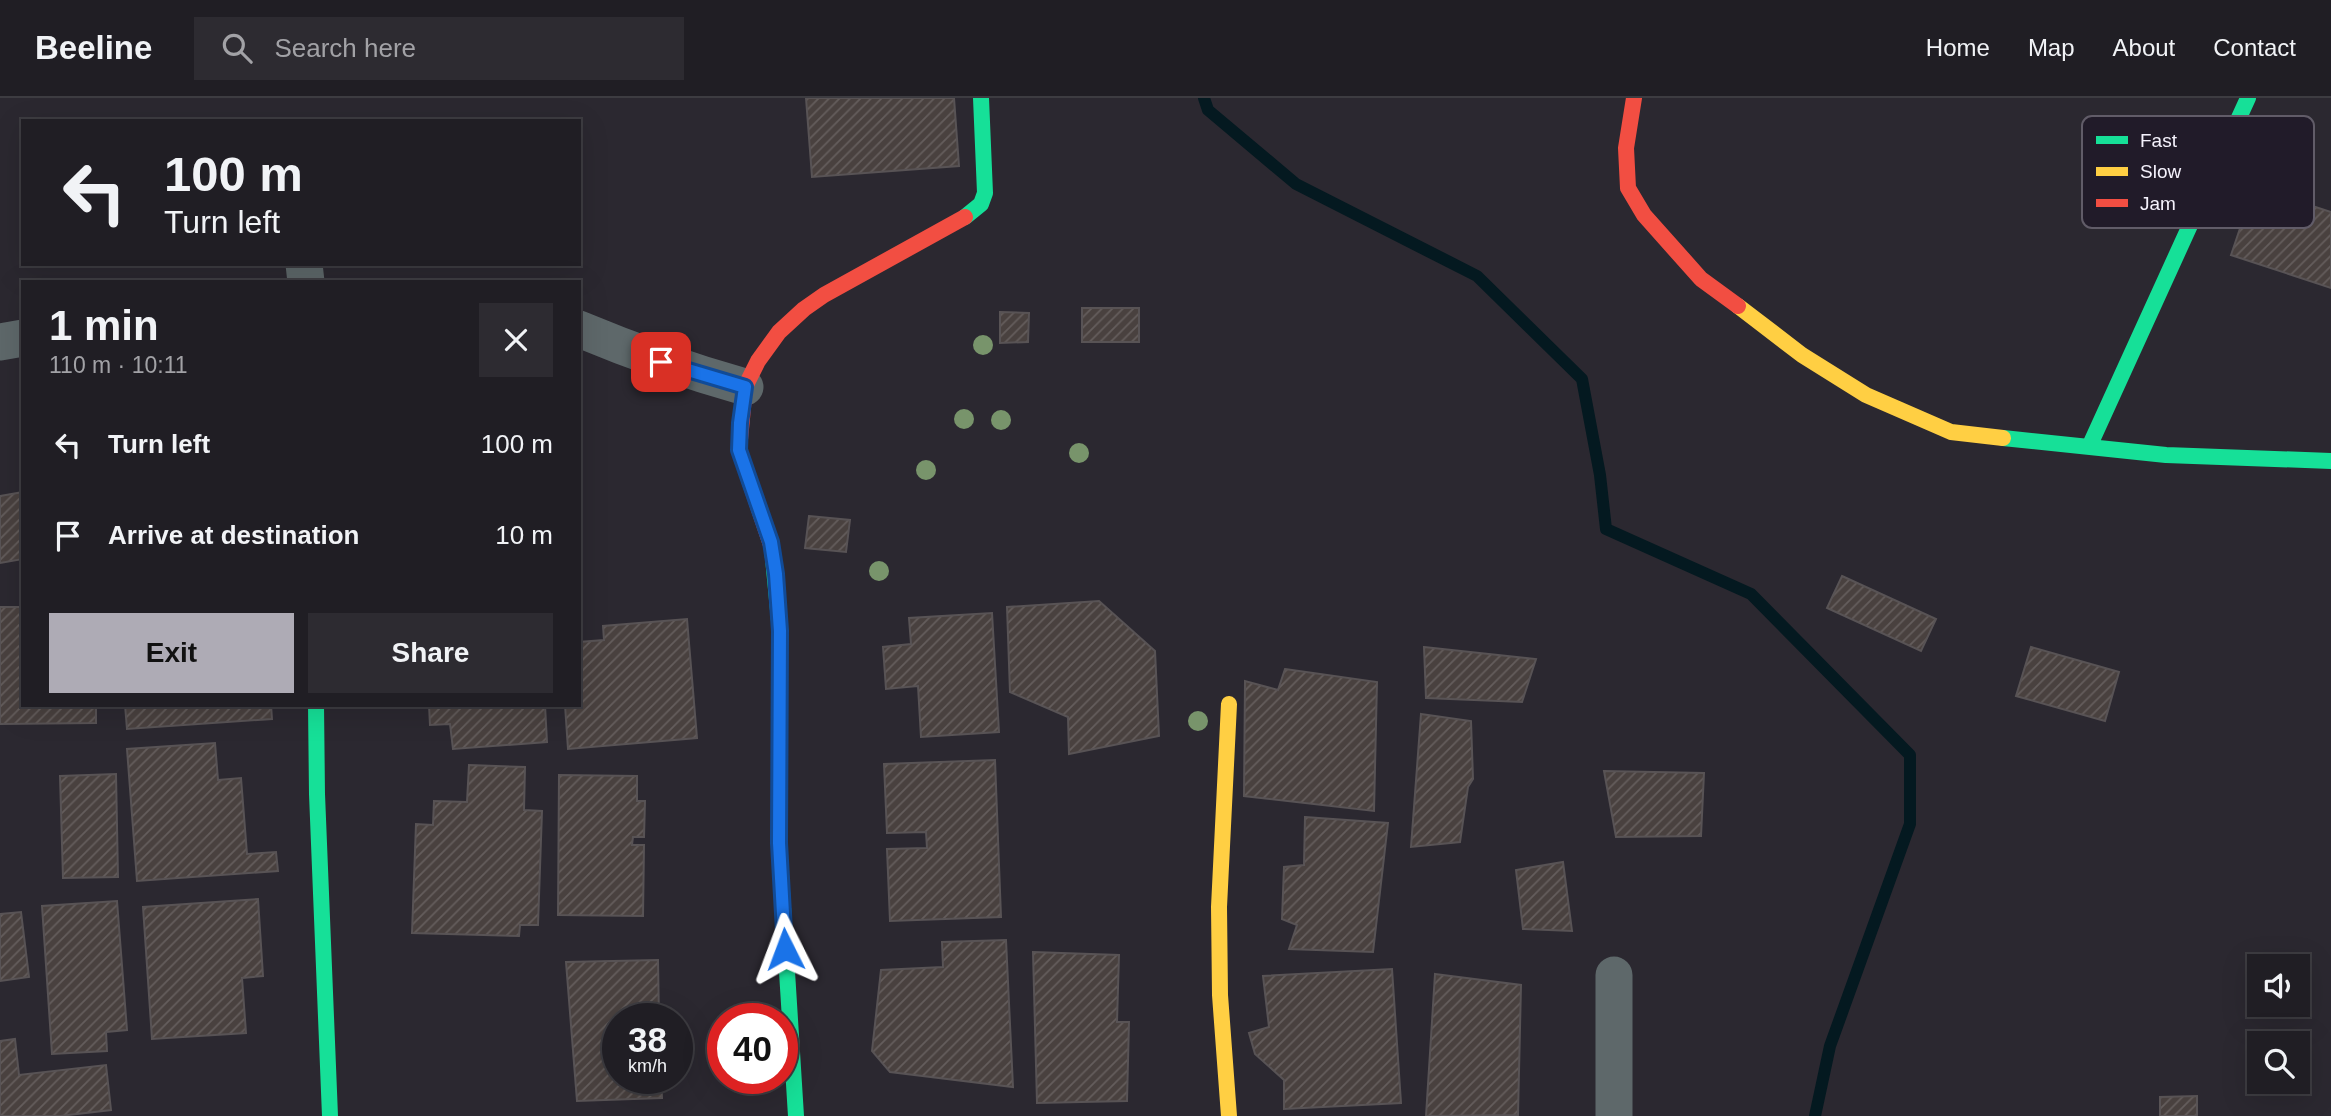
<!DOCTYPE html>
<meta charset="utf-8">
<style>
:root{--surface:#201e24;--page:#2d2b31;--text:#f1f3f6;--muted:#a2a2a6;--line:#3d3c41;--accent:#aeabb5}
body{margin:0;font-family:Arial,sans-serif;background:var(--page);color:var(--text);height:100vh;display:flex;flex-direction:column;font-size:26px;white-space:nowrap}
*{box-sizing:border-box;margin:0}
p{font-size:23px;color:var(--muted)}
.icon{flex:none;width:38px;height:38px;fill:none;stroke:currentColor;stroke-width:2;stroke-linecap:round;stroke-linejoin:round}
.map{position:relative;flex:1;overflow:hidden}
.side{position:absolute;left:21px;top:182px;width:560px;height:427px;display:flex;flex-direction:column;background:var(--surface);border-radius:0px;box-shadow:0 7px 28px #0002,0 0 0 2px var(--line)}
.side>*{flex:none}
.guide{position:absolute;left:21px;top:21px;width:560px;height:147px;border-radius:0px;box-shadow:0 7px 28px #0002,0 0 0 2px var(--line);background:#201e24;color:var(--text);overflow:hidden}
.tools{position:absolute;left:2247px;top:856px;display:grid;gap:14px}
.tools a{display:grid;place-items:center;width:63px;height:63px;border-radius:0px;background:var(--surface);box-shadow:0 7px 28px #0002,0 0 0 2px var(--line);font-size:35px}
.speed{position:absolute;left:602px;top:905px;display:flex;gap:14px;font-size:35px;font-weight:700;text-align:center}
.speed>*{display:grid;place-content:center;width:91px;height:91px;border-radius:50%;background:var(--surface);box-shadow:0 7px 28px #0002,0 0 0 2px var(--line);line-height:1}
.speed small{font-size:18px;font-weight:400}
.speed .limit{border:10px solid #d22;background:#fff;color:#111}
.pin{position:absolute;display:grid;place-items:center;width:60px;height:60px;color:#fff;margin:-30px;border-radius:14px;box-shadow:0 4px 10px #0006}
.me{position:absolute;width:77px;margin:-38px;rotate:357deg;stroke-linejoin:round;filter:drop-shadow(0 0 5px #0008)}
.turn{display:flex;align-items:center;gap:24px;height:147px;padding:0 28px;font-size:32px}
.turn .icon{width:91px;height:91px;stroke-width:2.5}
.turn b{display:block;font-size:49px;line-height:60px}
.round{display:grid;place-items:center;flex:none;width:74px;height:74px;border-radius:0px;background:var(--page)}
.head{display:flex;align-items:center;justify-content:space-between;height:119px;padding:0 28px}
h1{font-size:42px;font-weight:700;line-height:52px}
.primary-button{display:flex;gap:14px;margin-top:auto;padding:14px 28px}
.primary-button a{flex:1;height:80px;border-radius:0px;background:var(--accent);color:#111;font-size:28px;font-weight:700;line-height:80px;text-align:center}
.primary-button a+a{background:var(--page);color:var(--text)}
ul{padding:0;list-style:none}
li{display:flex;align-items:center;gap:21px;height:91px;padding:0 28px}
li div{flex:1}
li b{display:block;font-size:26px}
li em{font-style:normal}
header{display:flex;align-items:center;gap:42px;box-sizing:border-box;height:98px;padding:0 35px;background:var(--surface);border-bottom:2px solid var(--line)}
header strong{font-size:33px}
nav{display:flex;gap:38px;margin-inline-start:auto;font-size:24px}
.search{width:490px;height:63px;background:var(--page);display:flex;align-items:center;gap:18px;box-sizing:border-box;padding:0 24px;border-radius:0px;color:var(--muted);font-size:26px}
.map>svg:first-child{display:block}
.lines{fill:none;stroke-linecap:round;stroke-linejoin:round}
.stream{stroke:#041920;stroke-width:12}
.building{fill:url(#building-hatch);stroke:#585355;stroke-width:2}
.street{stroke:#5e686a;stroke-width:37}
.fast{stroke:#16e098;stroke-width:16}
.slow{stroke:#ffcf43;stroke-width:16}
.jam{stroke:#f24e42;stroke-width:16}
.tree{fill:#78946b}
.route-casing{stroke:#114b97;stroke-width:18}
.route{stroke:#1a73e8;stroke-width:12}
.key{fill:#211b29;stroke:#615c68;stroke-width:2}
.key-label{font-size:19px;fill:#f5f2fc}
</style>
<header>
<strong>Beeline</strong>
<div class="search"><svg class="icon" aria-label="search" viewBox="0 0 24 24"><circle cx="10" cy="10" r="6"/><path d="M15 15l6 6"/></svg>Search here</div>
<nav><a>Home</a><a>Map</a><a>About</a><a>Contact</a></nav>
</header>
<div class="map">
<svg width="2331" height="1018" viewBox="0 0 2331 1018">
<defs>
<pattern id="building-hatch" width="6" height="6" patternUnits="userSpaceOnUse" patternTransform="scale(1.75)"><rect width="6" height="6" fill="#49413f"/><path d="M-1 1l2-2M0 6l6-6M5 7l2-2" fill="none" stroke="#645d5c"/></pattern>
</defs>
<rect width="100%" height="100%" fill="#2b2830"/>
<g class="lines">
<path class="stream" d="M1204,0l4,12 88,74 181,92 105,103 18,96 6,54 145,65 159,161v69l-80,222 -15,70"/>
</g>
<path class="building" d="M806,0h148l5,68 -147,11z
M2254,89l77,25v76l-100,-33z
M1082,210h57v34h-57z
M1000,214l29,1 -1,29 -28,1z
M23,394v67l-23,4v-67z
M809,418l41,4 -4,32 -41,-4z
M1842,478l94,43 -15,32 -94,-43z
M1099,503l56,50 4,85 -90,18 -1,-37 -58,-25 -3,-85z
M0,509h23v98h73v18l-96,1z
M992,515l7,119 -78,5 -3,-51 -32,3 -3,-42 28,-3 -2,-26z
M687,521l10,119 -129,11 -3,-44h14v-63l25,-2 -1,-14z
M1424,549l112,12 -14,43 -96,-4z
M2031,549l88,25 -14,49 -89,-25z
M1285,571l92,13 -3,129 -130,-15 1,-115 33,9z
M125,607h146l1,14 -145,10z
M429,607h116l2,37 -94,7 -3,-25 -20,1z
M1421,616l50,7 2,58 -5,8 -8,55 -49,5z
M215,645l3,37 23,-2 6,76 29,-2 2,19 -141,10 -10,-132z
M995,662l6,157 -111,4 -3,-72 40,-1 -1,-16 -39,1 -3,-69z
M469,667l56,2 -1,43 18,1 -4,114h-18l-1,11 -107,-3 4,-109 17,1 1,-24 33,1z
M1604,673l100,2 -3,63 -85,1z
M116,676l2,103 -55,1 -3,-102z
M559,677l78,1v25h8l-1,36h-11l-1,8h12l-1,71 -85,-1z
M1305,719l83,6 -15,129 -84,-3 8,-24 -15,-6 2,-52 20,-2z
M1563,764l9,69 -49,-2 -7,-59z
M258,801l5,77 -21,2 4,55 -94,6 -9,-132z
M117,803l10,129 -21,2 1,19 -55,3 -10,-148z
M21,814l8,65 -29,4v-67z
M1006,842l7,147 -123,-15 -18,-21 9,-81 62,-3 -1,-25z
M1033,854l86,3 -2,67h12l-2,79 -90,2z
M658,862l1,58h-41v60h43l1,20 -85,3 -11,-139z
M1392,871l9,134 -117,6v-29l-29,-26 -6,-21 20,-6 -6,-51z
M1435,876l86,11 -3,130 -92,1z
M15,941l4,36 87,-10 5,45 -51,6h-60v-75z
M2197,998v20h-37v-19z"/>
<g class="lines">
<path class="street" d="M304,166l2,18
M579,231c55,23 109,42 166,58
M0,244l23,-4
M1614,877v141"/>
<path class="fast" d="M965,119l16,-13 4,-11 -4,-95
M2003,340l163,17 165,6
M2089,349l159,-349
M772,450l8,83 -1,212 17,273
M316,607l1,89 13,322"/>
<path class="slow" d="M1738,208l64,49 64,40 85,37 52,6
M1229,606l-10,203 1,88 9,121"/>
<path class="jam" d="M1634,0l-8,50 2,40 16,27 57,64 37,27
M772,450l-33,-98 6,-63 13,-26 21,-29 25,-23 20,-14 141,-78"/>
</g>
<g class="tree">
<circle cx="983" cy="247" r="10"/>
<circle cx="964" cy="321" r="10"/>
<circle cx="1001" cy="322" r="10"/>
<circle cx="1079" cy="355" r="10"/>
<circle cx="926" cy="372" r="10"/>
<circle cx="879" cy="473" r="10"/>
<circle cx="1198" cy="623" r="10"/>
</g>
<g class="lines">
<g class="route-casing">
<path id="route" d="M661,264l84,25 -5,36 -1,27 32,92 5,32 4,57 -1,212 6,106"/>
</g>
<use href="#route" class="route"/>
</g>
<rect x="2082" y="18" width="232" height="112" rx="10" class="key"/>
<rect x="2096" y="38" width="32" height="8" fill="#16e098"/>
<rect x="2096" y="69" width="32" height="9" fill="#ffcf43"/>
<rect x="2096" y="101" width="32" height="8" fill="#f24e42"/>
<g class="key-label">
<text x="2140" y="49">Fast</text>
<text x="2140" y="80">Slow</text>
<text x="2140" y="112">Jam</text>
</g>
</svg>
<div class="tools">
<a><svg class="icon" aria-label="sound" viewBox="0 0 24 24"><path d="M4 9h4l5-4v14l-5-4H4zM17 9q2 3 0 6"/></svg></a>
<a><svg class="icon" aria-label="search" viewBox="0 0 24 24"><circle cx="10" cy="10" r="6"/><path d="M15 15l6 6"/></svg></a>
</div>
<div class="speed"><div>38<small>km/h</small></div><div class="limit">40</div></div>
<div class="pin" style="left:661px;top:264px;background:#d93025"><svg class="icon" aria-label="arrive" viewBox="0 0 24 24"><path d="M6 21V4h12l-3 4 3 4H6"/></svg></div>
<svg class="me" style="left:785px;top:851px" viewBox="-20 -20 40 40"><path d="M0-17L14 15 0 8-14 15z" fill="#1a73e8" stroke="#fff" stroke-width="4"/></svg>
<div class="guide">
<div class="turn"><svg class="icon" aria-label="left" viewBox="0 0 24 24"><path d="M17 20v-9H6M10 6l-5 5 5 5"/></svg><div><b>100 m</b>Turn left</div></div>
</div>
<section class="side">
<div class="head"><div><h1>1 min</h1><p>110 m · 10:11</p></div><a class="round"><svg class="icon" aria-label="close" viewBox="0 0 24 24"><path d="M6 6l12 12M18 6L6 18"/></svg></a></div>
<ul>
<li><svg class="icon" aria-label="left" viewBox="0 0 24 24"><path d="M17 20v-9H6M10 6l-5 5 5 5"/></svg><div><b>Turn left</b></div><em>100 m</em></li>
<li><svg class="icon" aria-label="arrive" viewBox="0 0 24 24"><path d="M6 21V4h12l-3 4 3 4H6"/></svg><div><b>Arrive at destination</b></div><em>10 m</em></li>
</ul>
<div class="primary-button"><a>Exit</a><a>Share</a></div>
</section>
</div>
